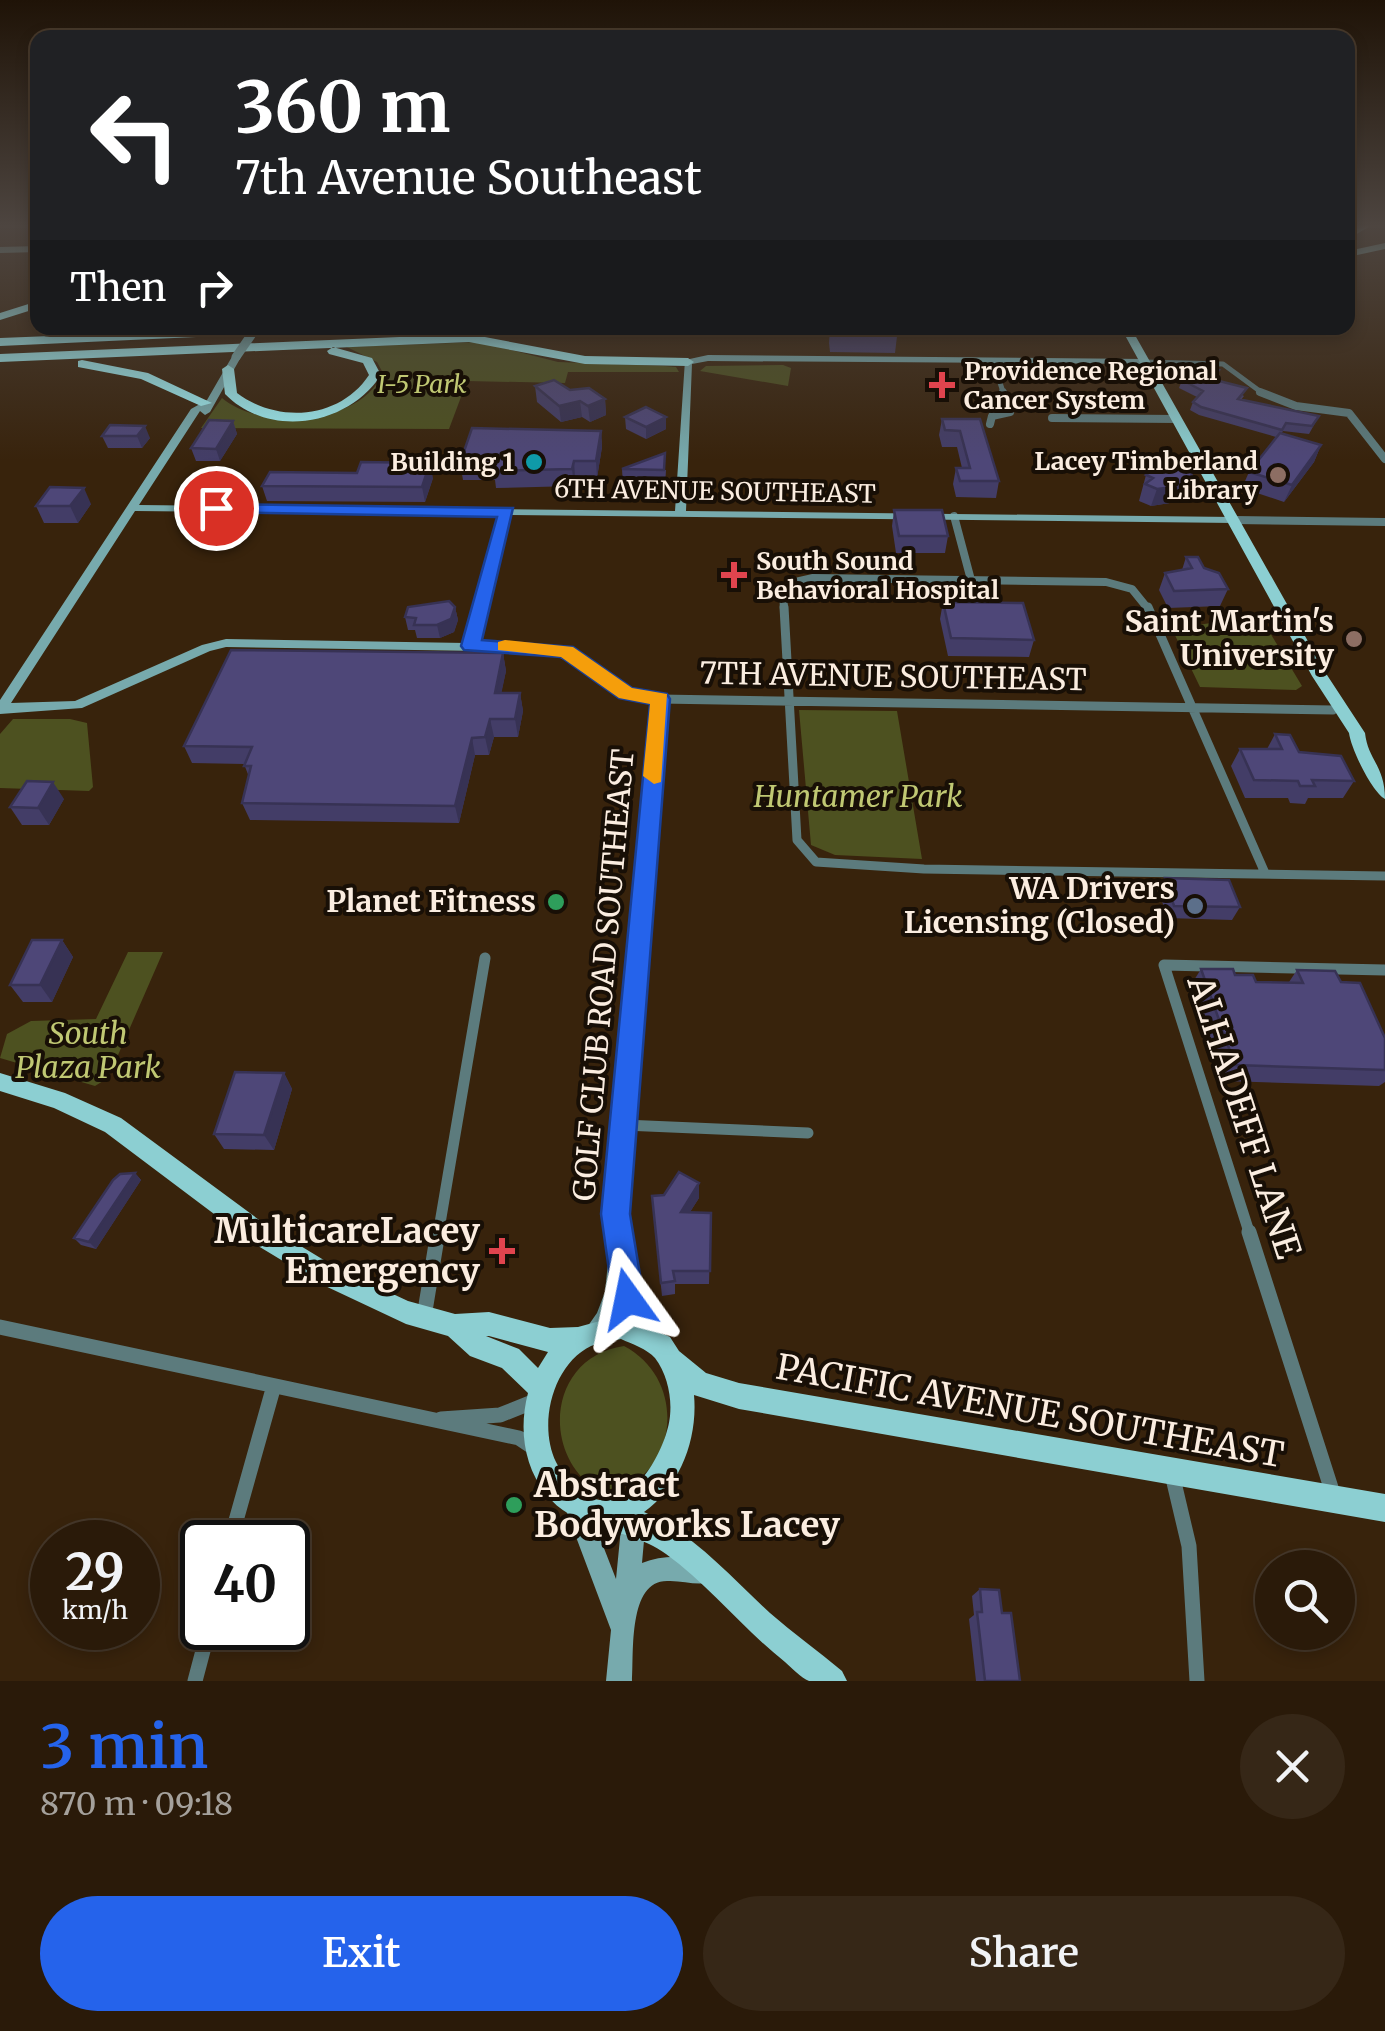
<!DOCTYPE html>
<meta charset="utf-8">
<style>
:root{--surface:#2a1a09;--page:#362717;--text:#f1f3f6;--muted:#a5a19c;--line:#46382a;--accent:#2563eb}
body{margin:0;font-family:Merriweather,serif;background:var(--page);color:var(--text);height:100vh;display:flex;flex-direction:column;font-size:38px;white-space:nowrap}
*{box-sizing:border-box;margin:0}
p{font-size:32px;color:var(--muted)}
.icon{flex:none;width:55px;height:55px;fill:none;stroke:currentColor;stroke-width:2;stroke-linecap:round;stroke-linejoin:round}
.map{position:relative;height:1681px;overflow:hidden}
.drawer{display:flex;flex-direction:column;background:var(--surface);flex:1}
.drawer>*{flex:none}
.guide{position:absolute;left:30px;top:30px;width:1325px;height:305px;border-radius:20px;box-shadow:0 5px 15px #0003,0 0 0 2px var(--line);background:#202124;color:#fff;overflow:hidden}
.buttons{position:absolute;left:1255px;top:1550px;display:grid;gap:20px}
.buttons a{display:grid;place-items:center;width:100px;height:100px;border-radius:50%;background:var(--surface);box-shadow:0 5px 15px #0003,0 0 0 2px var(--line);font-size:50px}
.speed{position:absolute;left:30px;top:1520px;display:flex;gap:20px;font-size:50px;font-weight:700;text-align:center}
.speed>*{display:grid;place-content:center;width:130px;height:130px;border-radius:50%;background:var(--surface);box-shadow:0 5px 15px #0003,0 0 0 2px var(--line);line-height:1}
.speed small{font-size:25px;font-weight:400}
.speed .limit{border:5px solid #111;border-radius:15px;background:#fff;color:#111}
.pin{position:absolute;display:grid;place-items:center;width:85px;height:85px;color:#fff;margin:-42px;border:5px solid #fff;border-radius:50%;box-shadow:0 2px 10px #0007}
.me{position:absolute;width:110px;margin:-55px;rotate:348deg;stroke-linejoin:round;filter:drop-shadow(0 0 8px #0008)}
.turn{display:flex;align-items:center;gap:35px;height:210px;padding:0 40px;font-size:45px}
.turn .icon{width:130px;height:130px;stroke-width:2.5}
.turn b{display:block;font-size:70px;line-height:85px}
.then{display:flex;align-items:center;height:95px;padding:0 40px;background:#0003;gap:20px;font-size:38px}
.round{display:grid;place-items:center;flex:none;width:105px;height:105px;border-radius:52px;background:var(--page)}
.overview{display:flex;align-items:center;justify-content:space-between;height:170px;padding:0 40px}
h1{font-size:60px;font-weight:600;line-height:75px;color:var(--accent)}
.cta{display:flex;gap:20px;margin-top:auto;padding:20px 40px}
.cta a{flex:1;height:115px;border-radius:60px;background:var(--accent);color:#fff;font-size:40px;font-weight:600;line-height:115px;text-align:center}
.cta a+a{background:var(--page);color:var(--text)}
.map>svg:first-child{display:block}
.green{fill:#4d5120}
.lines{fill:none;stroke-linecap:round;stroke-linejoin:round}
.street-far4{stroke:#5c7b7d;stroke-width:5}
.street-far3{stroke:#5c7b7d;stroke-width:8}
.street-far2{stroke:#5c7b7d;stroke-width:9}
.street-far1{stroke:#5c7b7d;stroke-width:11}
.street{stroke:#5c7b7d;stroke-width:15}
.secondary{fill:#77aaad;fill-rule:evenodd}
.primary{fill:#8ccfd2;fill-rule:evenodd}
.highway{fill:#9ff0f5;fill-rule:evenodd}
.secondary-bridge{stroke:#77aaad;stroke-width:9}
.wall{fill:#433d67}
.shaded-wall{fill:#373254}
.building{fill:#4e4778;stroke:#373254;stroke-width:2.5}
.route{fill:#2563eb;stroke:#184099;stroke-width:2.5}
.slow{fill:#f59e0b}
.health-dot{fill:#e0444e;stroke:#180f06;stroke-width:4}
.culture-dot{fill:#0f9aa8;stroke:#180f06;stroke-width:4}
.education-dot{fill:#8d6e63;stroke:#180f06;stroke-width:4}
.leisure-dot{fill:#2e9e5b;stroke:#180f06;stroke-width:4}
.service-dot{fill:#5c6f8a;stroke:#180f06;stroke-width:4}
.labels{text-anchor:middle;stroke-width:8;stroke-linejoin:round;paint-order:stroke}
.far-poi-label{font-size:25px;font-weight:bold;fill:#fbede0;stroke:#180f06;text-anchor:start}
.far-park-label{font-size:25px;font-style:italic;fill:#c0c873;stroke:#180f06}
.far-street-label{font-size:25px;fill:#fbede0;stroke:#180f06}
.poi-label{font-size:30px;font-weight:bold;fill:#fbede0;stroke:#180f06;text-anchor:end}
.street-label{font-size:30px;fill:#fbede0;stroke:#180f06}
.park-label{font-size:30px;font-style:italic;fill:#c0c873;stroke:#180f06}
.near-street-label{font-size:35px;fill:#fbede0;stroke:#180f06}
.near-poi-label{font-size:35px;font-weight:bold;fill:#fbede0;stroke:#180f06;text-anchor:end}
</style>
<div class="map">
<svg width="1385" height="1681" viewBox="0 0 1385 1681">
<rect width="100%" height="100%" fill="#38230c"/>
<path class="green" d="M479,342l79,20 106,4 12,1 3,5h-111l-3,11 -98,-2 -18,48 -248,-1 21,-30c39,33 138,28 161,-25l-6,-11 -30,-15z
M783,365l8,3 -3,18 -88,-15 6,-5z
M1230,620l39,11 33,55 -6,4 -96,-3 -28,-58z
M799,710l98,1 25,148 -87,-4 -24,-10z
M13,719h57l17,4 6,64 -4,4 -89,-3v-54z
M128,952h35l-55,126 -13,8 -95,-28 7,-24 24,-13 65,-2z
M624,1346c72,38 49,151 -29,143 -56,-40 -44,-133 29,-143z"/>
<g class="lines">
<path class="street-far4" d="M993,361l11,34
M1145,362l78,2 42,31"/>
<path class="street-far3" d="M1260,392l36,14 53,7 36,46
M1052,418l125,1
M990,424l2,-8 18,-4 -7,-20
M954,516l17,64
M1234,520l151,2
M784,610l-1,-20 8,-7 22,-5 293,4 26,7 17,21"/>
<path class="street-far2" d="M784,607l13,233 19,22 108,7 461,7
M1148,607l117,266
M660,699l673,11"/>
<path class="street-far1" d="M624,1125l184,8
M438,1235l47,-277
M1250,1235l-86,-270 221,5"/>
<path class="street" d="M1249,1232l85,265
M424,1317l14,-85
M0,1327l519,111 15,10
M441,1419l59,-4 35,-14
M1172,1474l17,72 8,135
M230,1542l43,-153
M195,1681l14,-53"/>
<path class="secondary" d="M233,355l8,2 -31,55 -5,3 -5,-4 -61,94 536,6 10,-151 23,-5 437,4 5,3 -2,2 -440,-3 -16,3 -6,147 548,6 6,3 -6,3 -722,-8 -34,128 72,2 30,12 54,32 31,7 2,3 -42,515 3,49 11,41 20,32 -4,7 -7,4 -7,-4 -21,-34c-6,14 -12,29 -26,35l-7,-4 -4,-7 14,-20 8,-21 3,-30 -3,-48 48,-512c-41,-5 -69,-38 -108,-50l-319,-5 -16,4 -128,57 -82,6v-14l191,-291 16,-9zM135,511l366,4 -35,128 -240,-4 -24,6 -127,56 -64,2z
M576,1493l8,4 32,82 6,-61 4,-8 8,-4 8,4 4,8 -4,45c23,-9 49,-8 71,2l4,8 -4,8c-14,6 -30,-1 -46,0 -39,0 -33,71 -35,100h-26l5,-51 -47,-125 4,-8z"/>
<path class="primary" d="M38,246v6l-38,1v-6z
M1121,328h10l196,347 38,58c3,27 20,33 20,66 -13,-7 -34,-50 -36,-66l-37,-57z
M0,1073l65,20 56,25 145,107 71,43 71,33 47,13 34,-2 61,16 28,-1 44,-12 48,22 9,14 27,22 33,10 646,111v28l-646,-113 -45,-14c4,44 -14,91 -50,117 51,23 85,63 126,101 23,20 48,38 72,58l5,10c-11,0 -29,0 -38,0 -8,-3 -18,-14 -24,-19 -42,-33 -76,-77 -119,-108 -39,-28 -91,-22 -120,-60 -23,-29 -27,-67 -18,-101l-26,-25 -32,-12 -22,-20 -42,-12 -85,-40 -71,-43 -145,-109 -51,-24 -54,-17zM486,1336h3l59,16 -10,16 -19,-19zM621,1339c11,5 26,10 34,19 12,16 17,38 15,58 -3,32 -36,94 -75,83 -5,-2 -9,-6 -13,-9 -11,-8 -20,-15 -26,-28 -18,-37 -4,-97 35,-116 9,-4 21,-5 30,-7z"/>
<path class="highway" d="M1359,225h13l-24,14v-7z
M1385,243v6l-37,8v-6z
M38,301v7l-38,12v-7z
M256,328h76l-6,3 -326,15v-8z
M478,328h55l-6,3 -45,2 -4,-1z
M469,334l116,22 103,2 6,4 -6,4 -103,-2 -116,-22 -469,20v-8z
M333,347l39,11 9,17c-33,51 -112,64 -156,19l-3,-25 6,-4 6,4 3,24c41,31 103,26 132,-18l-6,-12 -34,-9 -2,-3z
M82,360l66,13 64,30 -11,3 -60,-27 -63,-12v-6z"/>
<path class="secondary-bridge" d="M236,357l20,-29"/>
</g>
<path class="wall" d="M830,328h68l-3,25 -65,-1 -1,-9z
M1217,378l-2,2 29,16 -3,4 78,16 -10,18 -26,-3 -2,3 40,11 -7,17 -30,40 -42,-14 7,-16 27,-35 -77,-22 -9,-5 3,-8 4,-5 -18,-9 3,-8z
M535,386l35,4 35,9 1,16 -16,7 -8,-5 -21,5 -24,-20z
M625,417h41v12l-20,10 -20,-10z
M942,419h38l19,62 -3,17 -40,-1 -3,-13 3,-16h6l-5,-21h-15l-3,-12z
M233,421l4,13 -17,27h-24l-5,-13z
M110,425l40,13 -8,10h-34l-6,-12z
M601,431l1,16 -5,31 -22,-1 -1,9 -78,2 -1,-8h-32l-3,-17z
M622,469l44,1 -1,17 -42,-1z
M1146,475l46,2 -7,17 -9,8 -25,4 -12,-5z
M433,478l-8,24 -158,-1 -5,-15z
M91,504l-13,19h-34l-8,-17z
M894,510l54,26 -3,17h-49l-4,-27z
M1186,557l18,11 24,21 -8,17 -52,2 -9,-18 6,-17 17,-3z
M943,602l91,38 -5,17 -81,-1 -8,-37z
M455,607l3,13 -4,12 -14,6h-23l-2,-8h-7l-3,-13z
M503,653l3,18 -5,22h19l3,18 -5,26h-24l-5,18h-14l-16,68 -209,-3 -8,-17 7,-26 -5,-13 -52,-1 -8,-17z
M1275,734l24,18 55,29 -11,17h-35l-3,6 -15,-1 -2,-5h-43l-14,-32 9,-17h27z
M64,799l-15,26h-27l-12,-18z
M1165,878l75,29 -8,13 -65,-2 -8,-27z
M62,940l11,17 -21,45h-29l-13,-17z
M1201,969l34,6 21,7h33l8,-12 88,100v12l-6,4 -155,-5 -33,-96z
M284,1073l8,16 -18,61 -50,-1 -10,-15z
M135,1173l6,7 -45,69 -15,-4 -7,-7z
M664,1195l35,3 -9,14 21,1 -2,71h-34v10l-13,2 -9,-85z
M980,1589l40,92h-44l-7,-62 5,-4 -2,-19z"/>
<path class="shaded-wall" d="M605,399l1,16 -16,7 -2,-16z
M580,401l2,16 -21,5 -2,-16z
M666,417v12l-20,10v-12z
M233,421l4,13 -17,27 -4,-12z
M145,426l5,12 -8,10 -5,-12z
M601,431l1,16 -5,31 -1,-17z
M1321,445l-7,17 -30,40 8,-17z
M574,461l1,16 -1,9 -2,-17z
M430,463l3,15 -8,24 -3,-15z
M1192,477l-7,17 -9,8 -25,4 6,-17z
M84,488l7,16 -13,19 -8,-17z
M455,607l3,13 -4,12 -14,6 -3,-13z
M503,653l3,18 -8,39 -3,-17z
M520,693l3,18 -5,26 -3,-18z
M490,719l4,18 -5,18 -4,-18z
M472,738l3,17 -16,68 -4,-17z
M53,782l11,17 -15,26 -11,-17z
M62,940l11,17 -21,45 -12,-17z
M284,1073l8,16 -18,61 -10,-15z
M135,1173l6,7 -45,69 -7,-7z
M699,1183v15l-18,28v-14z"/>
<path class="building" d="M832,328h66v2l-66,-1z
M1207,366l12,4 -8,9 36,9 -9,11 81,17 -7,10 -26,-3 -4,7 -81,-23 -8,-5 10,-11 -21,-11 12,-13z
M554,380l16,10 19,-2 16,11 -17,7 -8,-5 -21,5 -24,-20z
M646,407l20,10 -20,10 -21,-10z
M942,419h38l19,62h-39l-4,-13h14l-10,-37 -15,-1z
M209,420l24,1 -17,28 -25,-1z
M110,425l35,1 -8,10h-35z
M472,428l129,3 -5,30h-22l-2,8 -79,2 2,-7 -35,-1z
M1280,433l41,12 -29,40 -43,-13z
M665,453l-1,17 -42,-1z
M361,462l69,1 -8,24 -160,-1 8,-14 87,1z
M1176,462l14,5 2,10 -10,9 -25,3 -12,-5 8,-6 -7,-3 16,-12 8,3z
M50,487l34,1 -14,18h-34z
M894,510h48l6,26h-49z
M1186,557h12l6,11 15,5 9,16 -54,2 -9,-18 27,-5z
M449,601l6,6 -4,12 -14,6h-23l2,-7 -11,-1 3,-10z
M943,602l80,1 11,37 -83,-2z
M231,650l272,3 -8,40h25l-5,26h-25l-5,18 -13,1 -17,68 -213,-3 9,-37h-7l8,-19 -68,-1z
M1275,734l15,1 9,17 42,4 13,25 -42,-1 3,6h-15l-2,-5 -44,-1 -14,-31h42z
M27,781l26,1 -15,26 -28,-1z
M1165,878l64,2 11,27 -66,-1z
M32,940h30l-22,45h-30z
M1201,969h32l2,6h18l3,7 47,1 -6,-13 38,1 6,11 19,1 25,55v32l-150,-5z
M235,1072l49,1 -20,62 -50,-1z
M679,1172l20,11 -18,29 30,1 -1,58h-37l2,10 -14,2 -9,-87 12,-1z
M135,1173l-46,69 -15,-4 39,-58 7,-6z
M980,1589l19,1 3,23h9l9,68h-35l-8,-69h5z"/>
<linearGradient id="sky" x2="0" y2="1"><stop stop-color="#1f1307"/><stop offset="0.49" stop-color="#4d4540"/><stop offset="1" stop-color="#4d4540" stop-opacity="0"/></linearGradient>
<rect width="1385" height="461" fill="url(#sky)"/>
<path class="route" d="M216,504l297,4 -31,132 91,7 59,41 35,6 3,5 -40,515 14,85 -4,11 -12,5 -11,-5 -4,-11 -12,-85 49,-510 -31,-6 -58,-41 -97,-7 -3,-4 36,-129 -287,-5 -2,-4z"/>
<path class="slow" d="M505,640l68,7 59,41 35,6 -6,88 -7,2 -11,-8 7,-72 -31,-6 -58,-41 -63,-7v-8z"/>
<g class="health-dot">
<path d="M937 370h10v10h10v10h-10v10h-10v-10h-10v-10h10z"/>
<path d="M729 560h10v10h10v10h-10v10h-10v-10h-10v-10h10z"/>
<path d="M497 1236h10v10h10v10h-10v10h-10v-10h-10v-10h10z"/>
</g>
<circle class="culture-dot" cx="534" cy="462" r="10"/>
<g class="education-dot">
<circle cx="1278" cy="475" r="10"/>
<circle cx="1354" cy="639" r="10"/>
</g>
<g class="leisure-dot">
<circle cx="556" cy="902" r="10"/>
<circle cx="514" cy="1505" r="10"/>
</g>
<circle class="service-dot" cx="1195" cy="906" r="10"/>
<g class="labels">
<g class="far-poi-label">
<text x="964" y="380">Providence Regional<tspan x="964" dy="29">Cancer System</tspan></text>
<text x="1258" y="470" text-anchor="end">Lacey Timberland<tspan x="1258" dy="29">Library</tspan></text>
<text x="514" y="471" text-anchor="end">Building 1</text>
<text x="756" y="570">South Sound<tspan x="756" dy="29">Behavioral Hospital</tspan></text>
</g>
<g class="far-park-label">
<text x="422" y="393">I-5 Park</text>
</g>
<g class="far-street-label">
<text transform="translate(715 491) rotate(1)" y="9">6TH AVENUE SOUTHEAST</text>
</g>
<g class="poi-label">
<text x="1334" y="632">Saint Martin's<tspan x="1334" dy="34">University</tspan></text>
<text x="1175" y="899">WA Drivers<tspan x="1175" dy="34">Licensing (Closed)</tspan></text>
<text x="536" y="912">Planet Fitness</text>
</g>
<g class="street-label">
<text transform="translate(893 677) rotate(1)" y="10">7TH AVENUE SOUTHEAST</text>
<text transform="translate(604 975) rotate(-85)" y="10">GOLF CLUB ROAD SOUTHEAST</text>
</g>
<g class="park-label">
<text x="858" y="807">Huntamer Park</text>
<text x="88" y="1044">South<tspan x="88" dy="34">Plaza Park</tspan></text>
</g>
<g class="near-street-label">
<text transform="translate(1244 1117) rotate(72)" y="12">ALHADEFF LANE</text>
<text transform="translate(1030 1411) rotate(10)" y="12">PACIFIC AVENUE SOUTHEAST</text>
</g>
<g class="near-poi-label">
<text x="480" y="1243">MulticareLacey<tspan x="480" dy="40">Emergency</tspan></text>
<text x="534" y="1497" text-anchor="start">Abstract<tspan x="534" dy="40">Bodyworks Lacey</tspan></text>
</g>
</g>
</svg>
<div class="buttons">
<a><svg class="icon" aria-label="search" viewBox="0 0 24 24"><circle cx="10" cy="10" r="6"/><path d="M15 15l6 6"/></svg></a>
</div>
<div class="speed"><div>29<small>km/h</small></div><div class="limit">40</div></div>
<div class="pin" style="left:216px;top:508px;background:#d93025"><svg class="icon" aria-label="arrive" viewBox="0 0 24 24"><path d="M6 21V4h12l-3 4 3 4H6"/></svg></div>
<svg class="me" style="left:628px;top:1299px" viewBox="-20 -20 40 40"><path d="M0-17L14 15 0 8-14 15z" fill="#2563eb" stroke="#fff" stroke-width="4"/></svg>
<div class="guide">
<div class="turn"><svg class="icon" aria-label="left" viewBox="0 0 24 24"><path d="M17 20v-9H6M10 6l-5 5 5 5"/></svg><div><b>360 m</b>7th Avenue Southeast</div></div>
<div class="then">Then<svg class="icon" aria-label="right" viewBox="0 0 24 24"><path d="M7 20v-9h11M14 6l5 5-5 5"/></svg></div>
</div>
</div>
<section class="drawer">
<div class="overview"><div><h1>3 min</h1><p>870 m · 09:18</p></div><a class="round"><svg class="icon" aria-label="close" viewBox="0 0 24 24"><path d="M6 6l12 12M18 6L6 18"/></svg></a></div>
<div class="cta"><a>Exit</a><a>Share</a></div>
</section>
